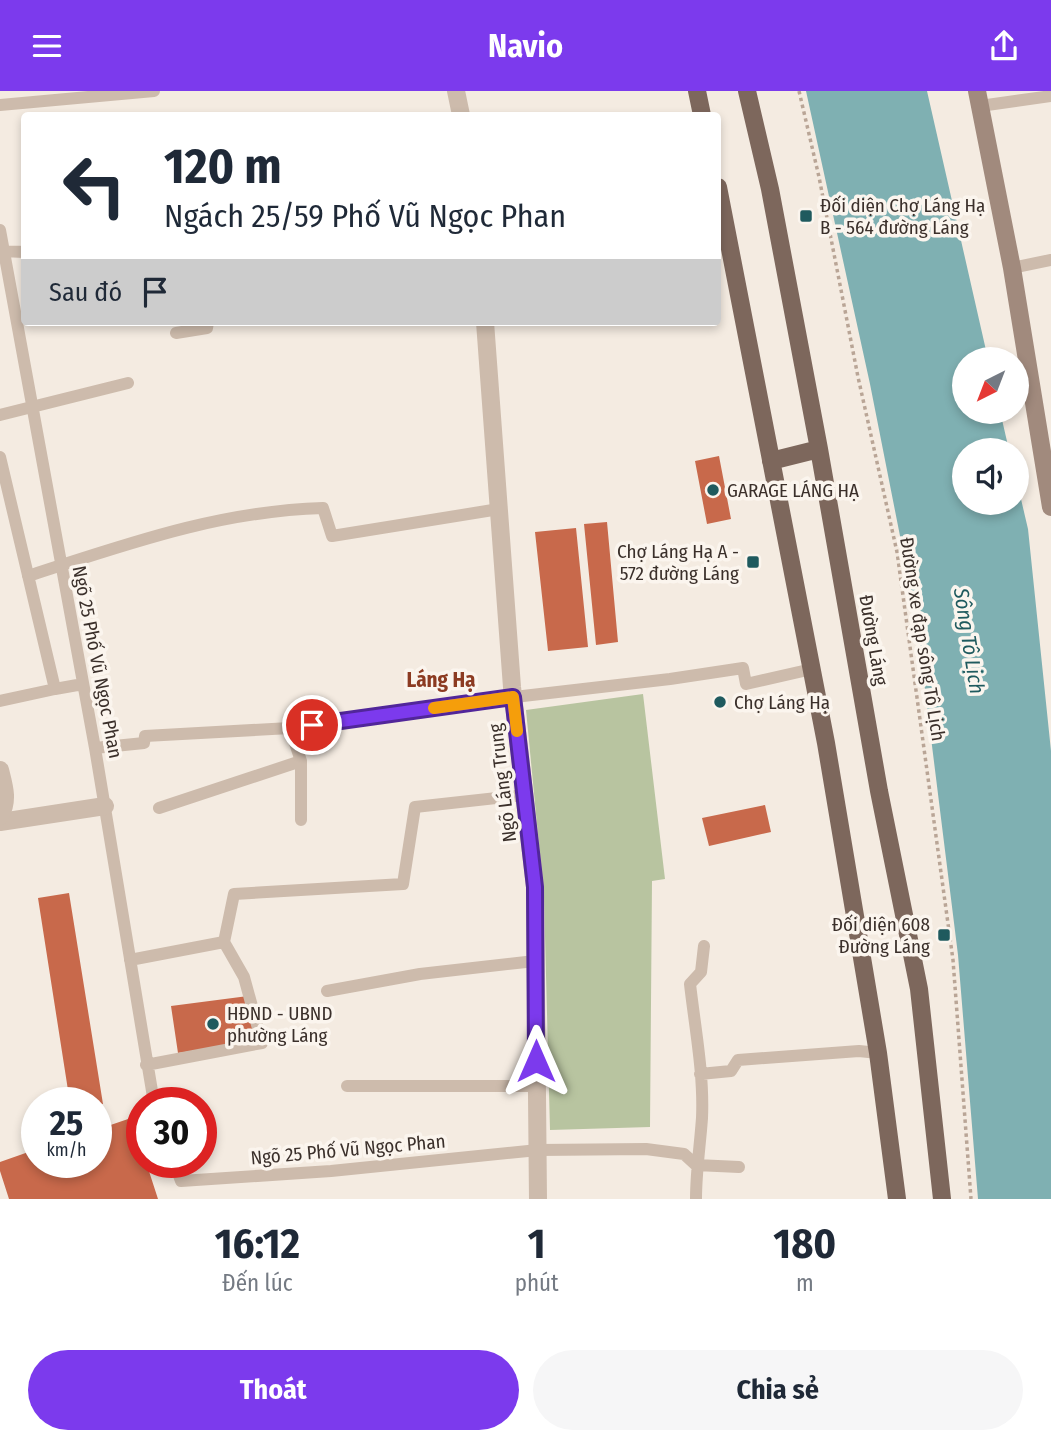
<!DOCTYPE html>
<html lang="vi">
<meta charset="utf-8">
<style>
:root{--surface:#fff;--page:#f6f6f7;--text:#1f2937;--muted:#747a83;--accent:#7c3aed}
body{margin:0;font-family:"Fira Sans Condensed",sans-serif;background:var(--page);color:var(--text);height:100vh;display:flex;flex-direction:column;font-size:26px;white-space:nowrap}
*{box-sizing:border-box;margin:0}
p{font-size:23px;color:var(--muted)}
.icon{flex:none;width:38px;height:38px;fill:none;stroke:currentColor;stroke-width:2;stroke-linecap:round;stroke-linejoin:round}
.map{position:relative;height:1108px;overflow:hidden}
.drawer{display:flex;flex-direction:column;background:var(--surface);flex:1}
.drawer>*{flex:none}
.guide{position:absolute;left:21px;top:21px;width:700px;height:214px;border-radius:7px;box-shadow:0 4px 10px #0003;background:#fff;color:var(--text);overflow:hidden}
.needle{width:46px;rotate:222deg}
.tools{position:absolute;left:952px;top:256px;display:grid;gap:14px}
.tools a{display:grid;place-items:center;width:77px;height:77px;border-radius:50%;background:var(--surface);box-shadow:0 4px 10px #0003;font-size:35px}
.speed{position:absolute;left:21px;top:996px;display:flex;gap:14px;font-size:35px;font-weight:700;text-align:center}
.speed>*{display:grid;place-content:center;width:91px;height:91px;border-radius:50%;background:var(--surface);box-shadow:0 4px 10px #0003;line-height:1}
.speed small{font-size:18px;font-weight:400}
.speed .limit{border:10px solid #d22;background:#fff;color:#111}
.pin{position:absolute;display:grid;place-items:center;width:60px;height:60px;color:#fff;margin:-30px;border:4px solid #fff;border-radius:50%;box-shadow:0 2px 7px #0007}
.me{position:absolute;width:77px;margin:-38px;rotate:0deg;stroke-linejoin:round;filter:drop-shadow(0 0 5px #0008)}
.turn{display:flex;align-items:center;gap:24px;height:147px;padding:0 28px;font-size:32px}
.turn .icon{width:91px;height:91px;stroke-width:2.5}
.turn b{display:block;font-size:49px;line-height:60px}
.then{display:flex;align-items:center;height:66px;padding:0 28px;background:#0003;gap:14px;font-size:26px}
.eta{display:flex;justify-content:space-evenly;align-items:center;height:119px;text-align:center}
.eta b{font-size:42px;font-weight:700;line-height:49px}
.button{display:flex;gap:14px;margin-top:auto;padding:14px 28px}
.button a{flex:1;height:80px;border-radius:42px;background:var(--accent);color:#fff;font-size:28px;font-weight:700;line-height:80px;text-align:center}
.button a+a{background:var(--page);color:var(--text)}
header{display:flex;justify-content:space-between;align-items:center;height:91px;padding:0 28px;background:var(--accent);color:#fff;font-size:32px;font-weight:700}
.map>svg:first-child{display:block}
.green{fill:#b8c4a0}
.water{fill:#7fb0b2}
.building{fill:#c8694b}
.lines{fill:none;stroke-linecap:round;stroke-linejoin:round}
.path{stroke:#b9a596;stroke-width:3.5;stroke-dasharray:3.5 3.5;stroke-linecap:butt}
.service{stroke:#cdbbac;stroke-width:12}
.minor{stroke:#cdbbac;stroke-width:18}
.tertiary{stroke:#cdbbac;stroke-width:18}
.secondary{stroke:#a18a7d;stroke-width:18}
.primary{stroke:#7d675c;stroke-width:18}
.route-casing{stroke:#51269a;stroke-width:18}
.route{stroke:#7c3aed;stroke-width:12}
.slow{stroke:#f59e0b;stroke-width:12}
.poi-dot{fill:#1f5a5e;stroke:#fbf5ee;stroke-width:2.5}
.labels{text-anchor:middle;stroke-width:7;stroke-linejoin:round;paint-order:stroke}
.poi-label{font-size:19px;fill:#3b302b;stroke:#fbf5ee;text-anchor:start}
.street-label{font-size:19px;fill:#3b302b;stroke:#fbf5ee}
.water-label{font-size:21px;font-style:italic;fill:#1f5a5e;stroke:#fbf5ee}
.neighbourhood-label{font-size:21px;font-weight:bold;fill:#8c3b22;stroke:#fbf5ee}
</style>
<header><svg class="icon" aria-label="menu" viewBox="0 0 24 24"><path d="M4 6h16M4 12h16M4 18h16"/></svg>Navio<svg class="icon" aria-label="share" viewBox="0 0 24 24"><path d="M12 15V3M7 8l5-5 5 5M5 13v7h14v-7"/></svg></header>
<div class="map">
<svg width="1051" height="1108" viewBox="0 0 1051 1108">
<rect width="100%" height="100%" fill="#f4ebe1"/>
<path class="green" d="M643,603l22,185 -13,2 -2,246 -100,3 -6,-233 -18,-187z"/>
<path class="water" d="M806,0h121l61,268h-24v52h36l9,39h-45v52h53v-20l11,47 23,222v448h-73l-20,-244 -42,-338 -46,-233z"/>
<path class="building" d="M719,365l12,63 -24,5 -12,-63z
M607,431l11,120 -22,3 -12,-121z
M576,437l12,119 -40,4 -13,-119z
M765,714l6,27 -62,14 -7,-28z
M69,802l34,211 -7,1v-2h-26l-32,-205z
M248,905l6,46 -76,11 -7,-47z
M131,1027l11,32v12h4l12,37h-149l-9,-28v-9l37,-13v13h59v-32z"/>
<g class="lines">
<path class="path" d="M799,0l20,86 39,200 39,175 56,408 18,239"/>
<path class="service" d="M0,14l154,-14
M980,15l71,-10
M0,139l95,518 59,355
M3,160l21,1
M1012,177l39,-8
M176,242l31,-5 1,-6
M0,324l128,-32
M0,366l55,232 28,-5
M28,485c99,-32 191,-65 295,-68l9,28 167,-27
M0,610l55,-12
M290,637l11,33v59
M95,657l49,-5 1,-7 145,-8 233,-32 147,-17 73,-11 3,16 66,-15
M159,717l142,-47
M130,869l94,-18
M327,900l93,-17 115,-13
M146,974l116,-22 -18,-66 -20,-35 10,-48 169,-10 12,-77 109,-12
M700,983l31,-3 7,-11 121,-9 19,2
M347,995h189
M174,1071l7,19 150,-10 207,-21 108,-1 38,5 12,11 43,2
M696,1108c0,-27 4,-53 6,-81 2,-44 -7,-90 -12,-134l11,-12 3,-26"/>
<path class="minor" d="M456,0l5,24
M485,231l27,365 23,200 3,312
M0,731l105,-16"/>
<path class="tertiary" d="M0,679c4,16 9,30 0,46"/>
<path class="secondary" d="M977,0l35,177 39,239"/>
<path class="primary" d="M697,0l5,24
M747,0l23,98 49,260 60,342 40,198 23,210
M718,96l108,556 52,310 19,146
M771,370l48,-12"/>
</g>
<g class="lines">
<g class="route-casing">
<path id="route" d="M312,634l201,-28 22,190 1,174"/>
</g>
<use href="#route" class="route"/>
<path class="slow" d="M434,617l79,-11 4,34"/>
</g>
<g class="poi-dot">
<rect x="799" y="118" width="14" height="14" rx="3.5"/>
<circle cx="713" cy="399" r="7"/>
<rect x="746" y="464" width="14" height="14" rx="3.5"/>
<circle cx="720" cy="611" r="7"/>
<rect x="937" y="837" width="14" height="14" rx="3.5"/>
<circle cx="213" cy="933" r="7"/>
</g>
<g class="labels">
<g class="poi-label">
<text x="820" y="121">Đối diện Chợ Láng Hạ<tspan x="820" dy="22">B - 564 đường Láng</tspan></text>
<text x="727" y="406">GARAGE LÁNG HẠ</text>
<text x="739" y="467" text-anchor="end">Chợ Láng Hạ A -<tspan x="739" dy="22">572 đường Láng</tspan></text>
<text x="734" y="618">Chợ Láng Hạ</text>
<text x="930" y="840" text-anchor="end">Đối diện 608<tspan x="930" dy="22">Đường Láng</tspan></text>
<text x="227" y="929">HĐND - UBND<tspan x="227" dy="22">phường Láng</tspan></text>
</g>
<g class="street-label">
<text transform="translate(923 548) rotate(81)" y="7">Đường xe đạp sông Tô Lịch</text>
<text transform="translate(874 549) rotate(80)" y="7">Đường Láng</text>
<text transform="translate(98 571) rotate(79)" y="7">Ngõ 25 Phố Vũ Ngọc Phan</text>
<text transform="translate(502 692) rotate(-97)" y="7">Ngõ Láng Trung</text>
<text transform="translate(348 1058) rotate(-5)" y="7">Ngõ 25 Phố Vũ Ngọc Phan</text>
</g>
<g class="water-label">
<text transform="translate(969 550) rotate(81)" y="7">Sông Tô Lịch</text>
</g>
<g class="neighbourhood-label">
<text x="441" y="596">Láng Hạ</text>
</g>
</g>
</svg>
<div class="tools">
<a><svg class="needle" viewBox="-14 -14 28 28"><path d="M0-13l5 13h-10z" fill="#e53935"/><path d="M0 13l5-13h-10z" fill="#747a83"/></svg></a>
<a><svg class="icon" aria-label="sound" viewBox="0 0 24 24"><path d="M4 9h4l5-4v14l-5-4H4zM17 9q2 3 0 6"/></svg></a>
</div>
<div class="speed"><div>25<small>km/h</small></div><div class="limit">30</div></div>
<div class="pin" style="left:312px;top:634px;background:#d93025"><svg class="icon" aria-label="arrive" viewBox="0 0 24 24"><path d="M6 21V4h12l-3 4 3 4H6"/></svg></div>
<svg class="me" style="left:536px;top:970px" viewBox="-20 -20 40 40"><path d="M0-17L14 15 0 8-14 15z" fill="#7c3aed" stroke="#fff" stroke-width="4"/></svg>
<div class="guide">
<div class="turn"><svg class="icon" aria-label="left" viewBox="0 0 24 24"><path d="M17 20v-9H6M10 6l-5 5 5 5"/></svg><div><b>120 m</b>Ngách 25/59 Phố Vũ Ngọc Phan</div></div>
<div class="then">Sau đó<svg class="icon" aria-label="arrive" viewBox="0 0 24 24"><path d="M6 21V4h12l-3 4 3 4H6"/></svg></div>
</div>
</div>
<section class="drawer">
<div class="eta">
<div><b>16:12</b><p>Đến lúc</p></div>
<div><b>1</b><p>phút</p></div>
<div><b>180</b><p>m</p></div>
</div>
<div class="button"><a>Thoát</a><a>Chia sẻ</a></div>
</section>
